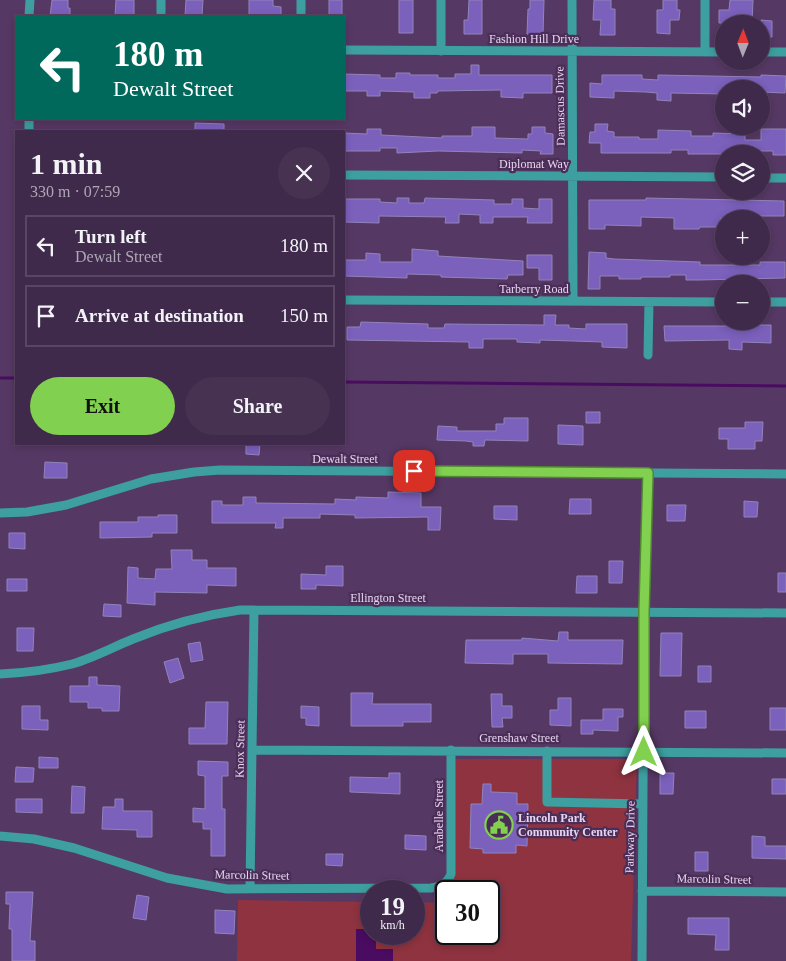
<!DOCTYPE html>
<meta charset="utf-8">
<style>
:root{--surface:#402a4b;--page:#473252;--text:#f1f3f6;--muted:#aea7b5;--line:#594663;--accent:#82d04f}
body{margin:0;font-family:"Times New Roman",serif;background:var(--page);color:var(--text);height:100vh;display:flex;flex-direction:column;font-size:19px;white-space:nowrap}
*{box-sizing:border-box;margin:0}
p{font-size:16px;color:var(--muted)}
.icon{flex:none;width:28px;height:28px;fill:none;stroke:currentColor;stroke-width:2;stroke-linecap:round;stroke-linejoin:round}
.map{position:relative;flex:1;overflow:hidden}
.panel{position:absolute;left:15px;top:130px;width:330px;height:315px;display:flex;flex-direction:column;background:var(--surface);border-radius:0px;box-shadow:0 2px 8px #0003,0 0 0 1px var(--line)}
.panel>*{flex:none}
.guide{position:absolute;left:15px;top:15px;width:330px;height:105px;border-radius:0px;box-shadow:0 2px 8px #0003,0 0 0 1px var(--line);background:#00695c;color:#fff;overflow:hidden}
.needle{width:32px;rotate:1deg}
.tools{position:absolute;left:715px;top:15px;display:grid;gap:10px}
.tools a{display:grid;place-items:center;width:55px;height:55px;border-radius:50%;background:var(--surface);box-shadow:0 2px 8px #0003,0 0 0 1px var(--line);font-size:25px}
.speed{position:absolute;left:360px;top:880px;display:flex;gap:10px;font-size:25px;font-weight:700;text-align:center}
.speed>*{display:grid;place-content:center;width:65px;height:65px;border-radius:50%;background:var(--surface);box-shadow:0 2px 8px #0003,0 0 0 1px var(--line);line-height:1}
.speed small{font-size:12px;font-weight:400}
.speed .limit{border:2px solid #111;border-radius:8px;background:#fff;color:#111}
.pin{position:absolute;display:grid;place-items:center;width:42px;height:42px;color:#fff;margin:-21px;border-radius:10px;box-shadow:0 2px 8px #0006}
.me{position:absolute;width:55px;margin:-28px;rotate:0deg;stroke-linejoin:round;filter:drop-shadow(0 0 4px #0008)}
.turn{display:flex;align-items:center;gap:18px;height:105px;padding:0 15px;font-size:22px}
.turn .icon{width:65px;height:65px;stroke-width:2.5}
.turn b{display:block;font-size:35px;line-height:42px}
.round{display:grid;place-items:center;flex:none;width:52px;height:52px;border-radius:26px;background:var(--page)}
.head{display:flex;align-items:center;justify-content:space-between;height:85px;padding:0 15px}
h1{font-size:30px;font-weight:700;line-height:38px}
.primary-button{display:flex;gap:10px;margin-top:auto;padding:10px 15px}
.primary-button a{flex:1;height:58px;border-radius:30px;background:var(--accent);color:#111;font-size:20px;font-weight:700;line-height:58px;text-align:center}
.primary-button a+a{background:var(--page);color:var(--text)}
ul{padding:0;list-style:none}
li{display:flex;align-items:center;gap:15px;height:62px;margin:0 10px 8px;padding:0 5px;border:2px solid var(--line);border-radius:0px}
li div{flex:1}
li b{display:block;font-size:19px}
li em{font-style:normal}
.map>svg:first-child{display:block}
.green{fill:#8f3340}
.water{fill:#4a0c60}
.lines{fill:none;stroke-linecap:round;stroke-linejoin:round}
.stream{stroke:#4a0c60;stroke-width:3}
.building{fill:#7b60bc;stroke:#9184ba}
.minor{stroke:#3d9f9f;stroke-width:9}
.route-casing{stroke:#548733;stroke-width:12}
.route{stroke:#82d04f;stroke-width:9}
.labels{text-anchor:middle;stroke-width:4.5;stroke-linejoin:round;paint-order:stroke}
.street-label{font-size:12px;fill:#e8d6f0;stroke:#4b2e58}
.poi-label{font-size:12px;font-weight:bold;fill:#e8d6f0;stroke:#4b2e58;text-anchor:start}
</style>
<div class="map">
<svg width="786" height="961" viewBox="0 0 786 961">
<rect width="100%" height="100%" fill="#563864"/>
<path class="green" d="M455,759h182l-6,202h-394l1,-61 133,2v32h43v-32l32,1v31h43v-43h-36z"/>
<path class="water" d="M356,929h15v5h5v15h17v12h-37z"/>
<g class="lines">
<path class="stream" d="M0,378h16
M344,382l442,4"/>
</g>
<path class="building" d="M52,0h16v8h2v8h-20z
M116,0h18v16h-19z
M186,0h17l-1,16h-17z
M249,0h24v6l8,1v9h-32z
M329,0h13v16h-13z
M399,0h14v33h-14z
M469,0h13v34h-18v-14h4z
M530,0h14l-1,35 -16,-1 1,-25h2z
M594,0h17v9h4v26h-15l1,-15h-8z
M663,0h14v10h3l-1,10h-9v14l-13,-1v-23h6z
M730,0h23l-1,24 -33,-1v-13h10z
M761,20l11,1v16h-11z
M471,65h8v10h73v18h-29v5l-22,-1v-7l-63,1 -1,2h-7v5h-16v-6l-34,-1v5h-13v-5h-23v-17l36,1v3h16v-5h14v2h28v3h17v-4h16z
M602,75h40v4l16,1v-5l103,2v-2l25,1 -1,17 -24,-1v-3h-37v5l-53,-1v8l-14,-1v-7l-11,-1 -32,-1v7l-24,-1v-14l12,1z
M195,123l29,1v7h-29z
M595,124h13l-1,7 7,1v5h25v2h19v-9l33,1v5h22v-3l32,1v6h16v-11h25v26h-13v-4h-17v3h-68v-4h-17v3h-70v-10h-12l1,-11h5z
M472,127h23v11l33,1v-5h4v-7h13v6l8,1v20h-13l1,-3 -19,-1v3l-84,-2 -41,2v-5h-17v3h-36v-18l23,1v-5h14v6l61,3v-2h30z
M397,198h12v5h15l1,-5 69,2v4h18v-5h11v9l16,1v-10h13v24h-25l1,-6h-35v6h-13v-8l-21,-1v9h-14l1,-6 -67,-1v7l-35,-1v-23h36v3l17,1z
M646,198l138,3v15h-28v3l-35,-1v9h-21l-1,2h-25v-11l-33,-1v9l-36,-1v4h-16v-29h57z
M412,249l26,2v5l85,5v14h-15l-1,4 -66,-2v-2l-34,-1v4l-63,-2v-16h22v-7l14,1v8h32z
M589,252l17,1v5l8,1 86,3v3h60v-3h25v16l-86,2h-13v-5h-16v2h-29v2h-22v-3h-19v13h-12z
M527,255h25v25h-13v-12h-12z
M544,315h12l-1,10h14v3l17,1v-5h41v24l-25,-1v-5l-29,-1 -33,-1v3l-23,-1v-3h-34v9h-14v-6l-122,-2v-13h13l1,-5 67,2v4h16l1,-4 99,1z
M747,321h9v4h15v18l-29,-1v8l-13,-1v-9l-64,1 -1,-15h82z
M586,412h14v11h-14z
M504,418h24v23l-43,-1 -1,6h-11v-4l-7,-1 -29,-1 1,-14 19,1v4h39v-7h8z
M745,422h18l-1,19h-7v8h-27v-10h-9v-11h26z
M558,425l25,1v19l-25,-1z
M246,444h14l-1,11 -13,-1z
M45,462l22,1v15h-23z
M388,492l33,1v14h20l-1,23h-12v-13l-73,1v-3l-35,-1v4h-37v10h-8l1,-5h-64v-22h10v4h21v-8h13v6l79,1v-5l21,1v-3l32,1z
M570,499h21v15h-22z
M744,501l14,1 -1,15h-13z
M667,505h19l-1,16h-18z
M494,506h23v14l-23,-1z
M158,515h19v18h-25v4l-52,1v-16h38v-5h20z
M9,533h16v16l-16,-1z
M171,550h21v10h15v8h29v18l-29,-1v8l-52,-1v13l-28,-2 1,-36 10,1v10l17,1 1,-10h16z
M609,561h14l-1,22h-13z
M326,566h17v20l-27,-1v4h-15v-15l25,1z
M778,573h8v19h-8z
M577,576h20v17h-21z
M7,579h20v12h-20z
M104,604l17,1v12l-18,-1z
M17,628h17l-1,23h-16z
M559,632h9v8h55l-1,24 -74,-1v-9h-35v10l-48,-1 1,-23h56v-2l36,3z
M661,633h21l-1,43h-21z
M200,642l3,18 -12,2 -3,-18z
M178,658l6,20 -14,5 -6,-21z
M698,666h13v16h-13z
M89,677h8v8l23,1 -1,25h-17v-3h-14v-6h-18v-16h19z
M351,693h22l-1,11h59v18h-28v4h-52z
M491,694h11v12h10v12h-10l1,9h-11z
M558,698h13v28l-21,-1v-15h8z
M206,702h22l-1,42h-38v-16h16z
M22,706h18v14h8v10l-26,-1z
M301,706l18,1v19l-13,-1v-7h-5z
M770,708h16v22h-16z
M603,709h20v8h-5v14l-25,-1v4h-12v-14h22z
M685,711h21v17h-21z
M39,757l19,1v10h-19z
M198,761l30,1v14h-6v33h3v47h-14v-27h-8v-7h-10v-14l12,1v-33l-7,-1z
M16,767l18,1 -1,14h-18z
M389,773h11v21l-50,-2v-15l39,1z
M660,773h14l-1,21h-13z
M772,779h14v15h-14z
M483,784h8v8l26,1v11h11l-1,42 -11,-1v8h-33v-4l-13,-1 1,-44h11z
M72,786l13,1 -1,26h-13z
M16,799h26v14l-26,-1z
M115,799h8v12h29v26h-15v-7l-35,-1 1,-22h12z
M405,835l21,1v14l-21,-1z
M752,836l13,1v9h21v13l-34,-1z
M695,852h13v19h-13z
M326,854h17l-1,12 -16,-1z
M6,892h27l-3,49h5v20h-23v-32h-3l1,-25h-4z
M137,895l12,2 -3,23 -13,-2z
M215,910l20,1 -1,23 -19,-1z
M688,918h41v32h-14l1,-15 -28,-1z"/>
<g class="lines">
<path class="minor" d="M301,0v16
M441,0v51
M572,0l1,301
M29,16l1,-16
M161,16v-16
M344,50l380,2
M705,52v-52
M761,52h25
M29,131v-12
M344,175l380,2
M761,178h25
M344,300l380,2
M761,302h25
M648,355l1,-53
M0,513l27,-1 39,-7 85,-26 43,-7 26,-2 566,4
M0,674c25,-1 48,-4 72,-10 21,-6 41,-17 61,-25 34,-14 71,-24 107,-29l546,3
M253,750l533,3
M547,751v51l96,2
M0,836l34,3 40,9 93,30 60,11 204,-1c10,-2 16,-4 20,-14v-124
M250,889l4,-279
M642,891l144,1
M642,961l2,-349 4,-139"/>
</g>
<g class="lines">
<g class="route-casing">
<path id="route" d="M414,471l234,2 -4,139v140"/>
</g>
<use href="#route" class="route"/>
</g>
<defs>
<g id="civic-ring" transform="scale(1.4375)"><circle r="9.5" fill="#4b2e58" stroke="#82d04f" stroke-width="1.5"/><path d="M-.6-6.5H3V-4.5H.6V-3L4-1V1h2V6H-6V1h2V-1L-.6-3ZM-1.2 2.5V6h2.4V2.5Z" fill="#82d04f"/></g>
</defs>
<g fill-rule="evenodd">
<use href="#civic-ring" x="499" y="825"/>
</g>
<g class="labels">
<g class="street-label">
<text x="534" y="43">Fashion Hill Drive</text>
<text transform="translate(560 106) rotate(-91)" y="4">Damascus Drive</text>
<text x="534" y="168">Diplomat Way</text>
<text x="534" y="293">Tarberry Road</text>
<text x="345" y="463">Dewalt Street</text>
<text x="388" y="602">Ellington Street</text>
<text x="519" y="742">Grenshaw Street</text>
<text transform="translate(240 749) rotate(-89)" y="4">Knox Street</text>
<text transform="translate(439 816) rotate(-90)" y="4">Arabelle Street</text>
<text transform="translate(630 837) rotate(-89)" y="4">Parkway Drive</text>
<text transform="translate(252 875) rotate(1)" y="4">Marcolin Street</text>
<text transform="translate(714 879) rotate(1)" y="4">Marcolin Street</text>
</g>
<g class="poi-label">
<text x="518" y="822">Lincoln Park<tspan x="518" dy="14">Community Center</tspan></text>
</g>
</g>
</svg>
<div class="tools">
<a><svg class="needle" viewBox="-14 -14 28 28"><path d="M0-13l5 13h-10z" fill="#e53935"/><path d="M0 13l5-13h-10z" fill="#aea7b5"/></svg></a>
<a><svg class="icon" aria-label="sound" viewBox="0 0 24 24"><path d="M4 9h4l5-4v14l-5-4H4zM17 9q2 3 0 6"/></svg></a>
<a><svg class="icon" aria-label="layers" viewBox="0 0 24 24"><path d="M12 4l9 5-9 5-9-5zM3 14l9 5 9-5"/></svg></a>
<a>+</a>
<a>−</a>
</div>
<div class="speed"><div>19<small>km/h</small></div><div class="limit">30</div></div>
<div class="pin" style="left:414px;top:471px;background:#d93025"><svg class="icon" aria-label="arrive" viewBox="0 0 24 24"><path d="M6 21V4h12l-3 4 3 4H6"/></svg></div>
<svg class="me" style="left:644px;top:752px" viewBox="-20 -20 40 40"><path d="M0-17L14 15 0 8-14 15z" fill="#82d04f" stroke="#fff" stroke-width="4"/></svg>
<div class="guide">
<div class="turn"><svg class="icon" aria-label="left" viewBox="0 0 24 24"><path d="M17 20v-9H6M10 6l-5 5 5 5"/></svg><div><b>180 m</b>Dewalt Street</div></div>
</div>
<section class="panel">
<div class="head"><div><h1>1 min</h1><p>330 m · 07:59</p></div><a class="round"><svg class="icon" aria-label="close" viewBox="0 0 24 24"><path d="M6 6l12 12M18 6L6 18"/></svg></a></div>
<ul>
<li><svg class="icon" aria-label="left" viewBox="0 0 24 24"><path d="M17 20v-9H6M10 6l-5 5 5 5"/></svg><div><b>Turn left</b><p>Dewalt Street</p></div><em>180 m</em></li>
<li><svg class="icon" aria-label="arrive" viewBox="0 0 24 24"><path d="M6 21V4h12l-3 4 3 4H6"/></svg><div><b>Arrive at destination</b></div><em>150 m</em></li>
</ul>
<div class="primary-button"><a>Exit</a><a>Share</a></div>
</section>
</div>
